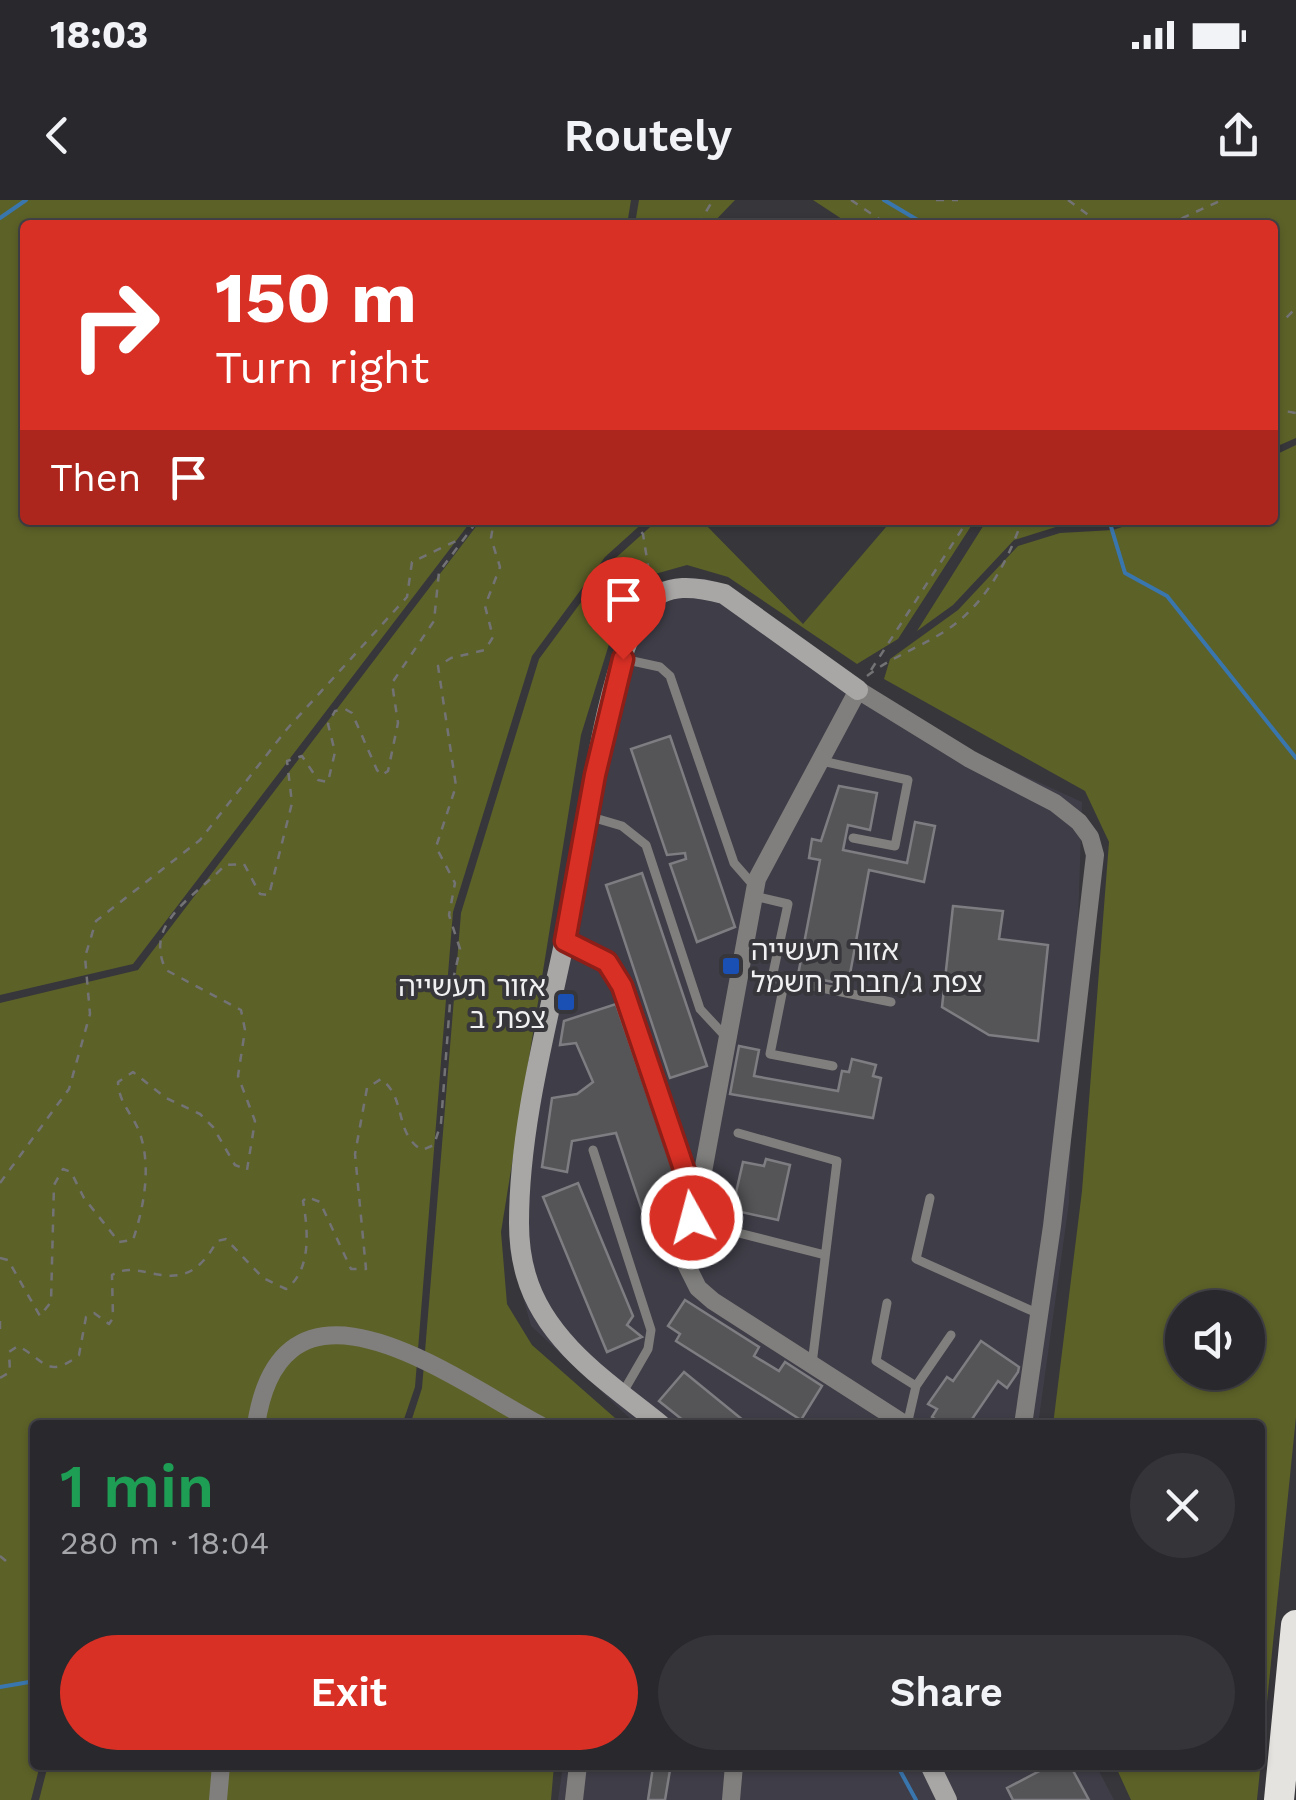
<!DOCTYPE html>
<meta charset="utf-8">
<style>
:root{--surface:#29282c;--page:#353438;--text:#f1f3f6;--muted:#a5a6a9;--line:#454448;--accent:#d93025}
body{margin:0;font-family:"Work Sans","Noto Sans Hebrew",sans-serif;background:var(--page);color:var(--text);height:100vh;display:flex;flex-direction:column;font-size:38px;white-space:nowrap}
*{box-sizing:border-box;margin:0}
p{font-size:32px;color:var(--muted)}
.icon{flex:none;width:55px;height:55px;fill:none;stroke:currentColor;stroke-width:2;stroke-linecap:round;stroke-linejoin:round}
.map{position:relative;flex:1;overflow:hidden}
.sheet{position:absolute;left:30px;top:1220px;width:1235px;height:350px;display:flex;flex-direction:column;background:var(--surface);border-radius:10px;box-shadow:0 2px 8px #0004,0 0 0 2px var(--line)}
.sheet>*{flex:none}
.hud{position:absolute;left:20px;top:20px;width:1258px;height:305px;border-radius:10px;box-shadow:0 2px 8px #0004,0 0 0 2px var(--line);background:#d93025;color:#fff;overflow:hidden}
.buttons{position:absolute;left:1165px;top:1090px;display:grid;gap:20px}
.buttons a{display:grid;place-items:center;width:100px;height:100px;border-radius:50%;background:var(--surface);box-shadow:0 2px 8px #0004,0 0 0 2px var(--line);font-size:50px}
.pin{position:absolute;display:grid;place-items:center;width:85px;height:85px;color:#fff;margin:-102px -42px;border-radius:50% 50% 50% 0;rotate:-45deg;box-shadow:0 0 10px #0007}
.pin .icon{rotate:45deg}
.me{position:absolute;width:110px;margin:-55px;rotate:353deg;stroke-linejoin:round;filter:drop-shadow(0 0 8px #0008)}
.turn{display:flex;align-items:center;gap:35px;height:210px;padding:0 30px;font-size:45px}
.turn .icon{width:130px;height:130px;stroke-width:2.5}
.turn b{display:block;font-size:70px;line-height:85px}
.then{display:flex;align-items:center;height:95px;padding:0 30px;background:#0003;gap:20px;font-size:38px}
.round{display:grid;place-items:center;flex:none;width:105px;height:105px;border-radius:52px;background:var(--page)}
.overview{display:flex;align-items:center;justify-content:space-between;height:170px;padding:0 30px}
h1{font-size:60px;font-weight:600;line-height:75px;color:#1e9e55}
.primary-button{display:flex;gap:20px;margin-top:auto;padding:20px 30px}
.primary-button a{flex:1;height:115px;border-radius:60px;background:var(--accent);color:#fff;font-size:40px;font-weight:600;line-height:115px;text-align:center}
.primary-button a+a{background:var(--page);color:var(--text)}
.status{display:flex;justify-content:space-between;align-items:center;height:70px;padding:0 50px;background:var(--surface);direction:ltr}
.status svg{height:28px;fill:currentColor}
header{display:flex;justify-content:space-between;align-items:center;height:130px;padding:0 30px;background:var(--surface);font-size:45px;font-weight:600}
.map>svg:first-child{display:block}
.built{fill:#3f3d47}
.green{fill:#5c6128;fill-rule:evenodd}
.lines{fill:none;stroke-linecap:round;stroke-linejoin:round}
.stream{stroke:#3a76ae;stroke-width:4}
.building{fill:#555558;stroke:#7e7e82;stroke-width:2.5}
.path{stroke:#737376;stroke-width:2.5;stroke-dasharray:8 8;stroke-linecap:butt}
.lane{stroke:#807f7d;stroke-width:9}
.street{stroke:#807f7d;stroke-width:18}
.secondary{stroke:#a8a7a5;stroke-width:20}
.highway{stroke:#e4e3df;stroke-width:30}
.route-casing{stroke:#8d1f18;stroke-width:25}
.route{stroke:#d93025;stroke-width:18}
.transit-dot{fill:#1a4fb4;stroke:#37363a;stroke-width:4}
.labels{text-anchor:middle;stroke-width:8;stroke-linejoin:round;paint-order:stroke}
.poi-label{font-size:28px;fill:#f0f0f2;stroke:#37363a;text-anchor:start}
</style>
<div class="status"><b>18:03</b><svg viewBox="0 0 49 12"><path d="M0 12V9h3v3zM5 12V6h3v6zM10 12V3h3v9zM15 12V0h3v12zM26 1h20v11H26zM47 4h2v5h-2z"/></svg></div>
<header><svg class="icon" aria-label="back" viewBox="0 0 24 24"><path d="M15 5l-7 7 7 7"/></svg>Routely<svg class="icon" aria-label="share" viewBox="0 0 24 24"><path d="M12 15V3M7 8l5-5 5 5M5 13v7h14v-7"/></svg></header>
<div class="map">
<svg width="1296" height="1600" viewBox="0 0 1296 1600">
<rect width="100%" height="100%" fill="#37363a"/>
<path class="built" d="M686,378l21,1 23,9 133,97 90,58 129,59 -13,401 -31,222h-401l-106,-99 -21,-75 3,-88 95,-495 23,-54z
M563,1565h533l18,35h-556z"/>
<path class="green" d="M0,0h631l-4,25h-602v295h447l-339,444 -133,31z
M639,0h96l-24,25h-70l-5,-7z
M813,0h483v238l-23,10 -1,-223h-421z
M1296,245v972l-39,383h-126l-16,-35h145v-340h-207l29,-234 27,-349 -24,-51 -201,-112 6,-20 68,-49 60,-64 42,-13 53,-3 30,-10h129l1,-64zM1182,1108h66v64h-66z
M481,320h165l-41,37 -73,99 -79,256 -38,475 -13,38h-367v340h5l-9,35h-31v-797l138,-33z
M658,320h43l102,104 89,-104h83l-77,119 -41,25 -129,-87 -41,-12 -39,11 -34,52 -33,107 -80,497 6,72 25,41 91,80h-213l12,-37 39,-475 78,-254 71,-96z
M987,320h134l-62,6 -45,14 -61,65 -36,26z
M48,1565h506l-3,35h-512z"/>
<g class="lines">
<path class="stream" d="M884,0l42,25
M0,18l26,-18
M1109,320l16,53 42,23 129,162
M0,1487l35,-6
M897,1565l19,35"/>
</g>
<path class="building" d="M670,536l65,191 -38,15 -27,-78 16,-5 -1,-6 -18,2 -36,-106z
M839,586l38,7 -7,37 -22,-5 -5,25 64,13 8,-41 20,4 -11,56 -55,-12 -21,115 -50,-10 22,-115 -11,-2 3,-19 9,2z
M642,673l65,193 -37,12 -64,-193z
M953,706l50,5 -4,28 49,6 -10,96 -49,-6 -47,-28z
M616,804l66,192 -40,14 -26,-77 -44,8 -5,31 -25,-5 10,-69 25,-4 16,-12 -17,-39 -16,2 4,-24z
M739,846l20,4 -5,26 84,15 4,-20 7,1 3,-13 24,6 -3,11 8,2 -8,40 -143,-24z
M766,959l24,6 -12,55 -46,-10 11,-48 21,4z
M578,983l55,133 -6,9 15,12 -35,15 -64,-155z
M685,1100l74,47 -5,9 25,15 6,-9 37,24 -21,34 -125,-79 4,-7 -12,-8z
M981,1141l38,26 -1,5 -11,16 -9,-7 -30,44h-25l-11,-8 5,-8 -9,-5 19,-27 6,4z
M684,1172l65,53h-60l-30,-24z
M1051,1565h19l19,35h-76l-6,-12z
M653,1567l17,3 -5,30h-17z"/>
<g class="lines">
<path class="path" d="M851,0l37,25
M936,0h22
M1068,0l34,25
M698,25l15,-25
M1167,25l55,-25
M1272,115l13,4 11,-11
M1272,209l24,4
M631,320l12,14 7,44
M871,470l97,-150
M867,476c23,-18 49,-27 75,-43 41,-25 65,-69 80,-113
M0,983l69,-94 21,-75 -5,-57 11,-36 104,-81 87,-111 120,-132 5,-35 46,-22
M0,1058l8,2 32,56 11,-14 3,-117 9,-16 8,3 13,26 35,44 14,-2c11,-33 19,-75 6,-109 -8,-19 -20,-28 -21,-49l15,-10 33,26 34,16 13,13 22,38 12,5 8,-49 -17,-45 7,-46 -4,-20 -75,-40c-24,-48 32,-75 59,-105l19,-1 16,30 9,1 23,-92 -5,-42 15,-5 16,24 10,2 7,-30 -7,-28 7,-13 10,-2 7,4 25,57 5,5 6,-4 10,-48 -6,-40 42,-62 5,-49 39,-52
M0,1121v8
M0,1178l10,-6 -1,-20 9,-6c27,14 29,34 61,9l7,-38 8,-4 15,11 4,-6 -1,-43c32,-20 69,32 105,-34l9,-2 37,39 23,11c26,-19 22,-60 17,-88l4,-4 13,5 31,67h15l-11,-115 12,-66 14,-9c26,19 13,55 41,71l12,-5 7,-22 10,-134 9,-40 -11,-34 6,-32 -19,-36 20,-61 -18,-120 13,-8 34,-8 8,-13 -8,-31 15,-39 -9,-29 3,-18
M0,1356l6,5"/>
<path class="lane" d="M623,459l37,8 10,9 64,187 21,24
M822,561l86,19 -13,66 -42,-8
M588,616l34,10 24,19 54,164 26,28
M754,696l34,8 -16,74 119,24
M565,741l42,21 15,24 63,186 12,17
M785,779l-15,75 63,12
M738,933l99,28 -25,203
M593,950l58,180 -3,19 -26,45
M930,998l-14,61 123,55
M723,1029l102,26
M887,1103l-11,58 40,25 35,-51
M907,1225l9,-39
M783,1565h13"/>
<path class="street" d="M256,1225c27,-177 199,-45 284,0
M906,1225l-193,-124 -15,-13 -12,-24 71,-385 101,-189 112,69 85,44 24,19 11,15 5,18 -43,371 -29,199
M218,1600l3,-35
M574,1600l4,-35
M731,1600l3,-35"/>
<path class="secondary" d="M661,1225c-52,-42 -116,-83 -135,-150 -5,-17 -7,-34 -7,-52 0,-107 34,-218 54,-323 14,-73 32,-236 73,-294 19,-25 52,-19 78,-12l134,96
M930,1565l17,35"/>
<path class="highway" d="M1279,1600l17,-175"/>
</g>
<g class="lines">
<g class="route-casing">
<path id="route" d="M623,459l-28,116 -30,166 42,21 15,24 63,186 12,17 -5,29"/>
</g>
<use href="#route" class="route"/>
</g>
<g class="transit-dot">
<rect x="721" y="756" width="20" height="20" rx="5"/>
<rect x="556" y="792" width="20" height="20" rx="5"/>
</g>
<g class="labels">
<g class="poi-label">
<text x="751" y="760">אזור תעשייה<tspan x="751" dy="32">צפת ג/חברת חשמל</tspan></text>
<text x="546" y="796" text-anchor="end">אזור תעשייה<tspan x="546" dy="32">צפת ב</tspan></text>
</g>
</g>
</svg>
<div class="buttons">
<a><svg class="icon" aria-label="sound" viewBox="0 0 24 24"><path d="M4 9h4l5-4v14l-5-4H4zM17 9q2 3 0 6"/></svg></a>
</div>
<div class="pin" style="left:623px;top:459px;background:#d93025"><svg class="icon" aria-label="arrive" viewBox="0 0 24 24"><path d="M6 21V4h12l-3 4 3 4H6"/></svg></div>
<svg class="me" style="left:692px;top:1018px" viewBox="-20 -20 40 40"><circle r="17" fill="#d93025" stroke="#fff" stroke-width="3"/><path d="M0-11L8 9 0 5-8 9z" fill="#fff"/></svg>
<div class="hud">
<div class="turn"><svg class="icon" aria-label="right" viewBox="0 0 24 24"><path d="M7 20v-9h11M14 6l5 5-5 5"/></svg><div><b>150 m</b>Turn right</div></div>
<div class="then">Then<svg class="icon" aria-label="arrive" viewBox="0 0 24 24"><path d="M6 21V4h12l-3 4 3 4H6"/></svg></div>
</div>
<section class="sheet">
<div class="overview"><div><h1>1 min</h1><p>280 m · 18:04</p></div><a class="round"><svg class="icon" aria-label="close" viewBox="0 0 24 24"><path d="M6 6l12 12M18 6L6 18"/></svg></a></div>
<div class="primary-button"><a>Exit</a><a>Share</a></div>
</section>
</div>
